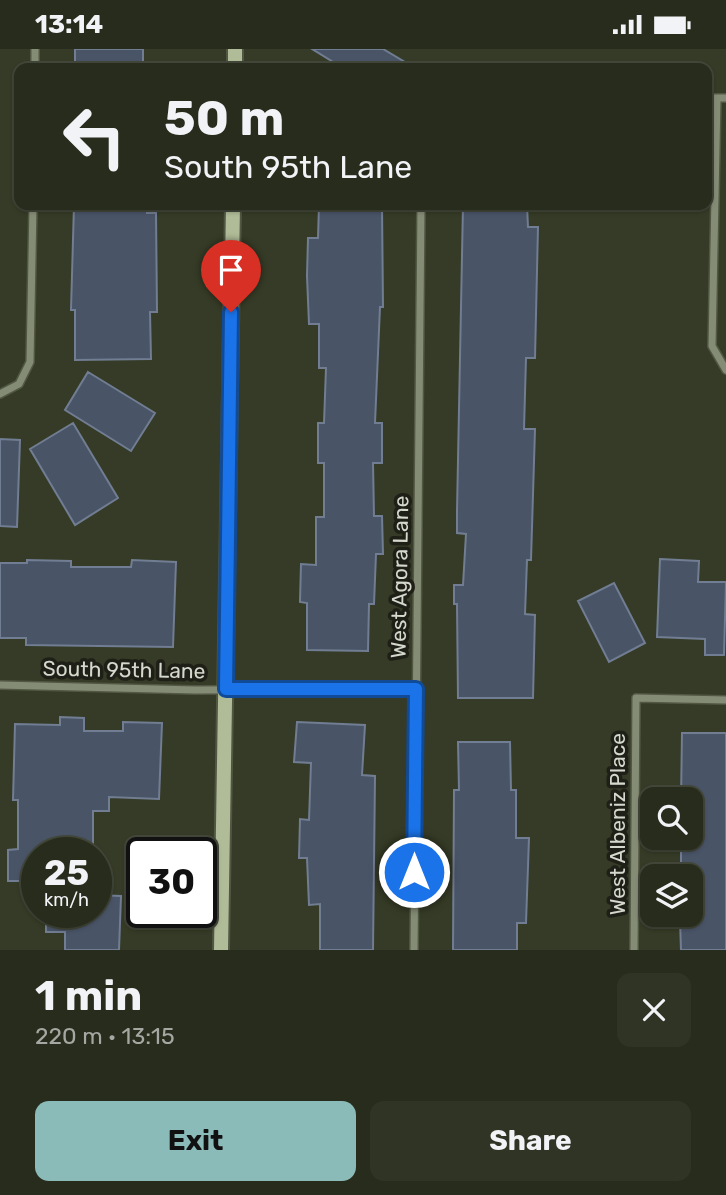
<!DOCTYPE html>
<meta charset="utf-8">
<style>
:root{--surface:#282c1c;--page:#303425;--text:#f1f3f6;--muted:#a5a7a3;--line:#44483b;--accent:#8bbbb9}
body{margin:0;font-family:Rubik,sans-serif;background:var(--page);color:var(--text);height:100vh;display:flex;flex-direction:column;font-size:26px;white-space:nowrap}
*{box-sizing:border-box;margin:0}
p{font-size:23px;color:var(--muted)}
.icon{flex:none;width:38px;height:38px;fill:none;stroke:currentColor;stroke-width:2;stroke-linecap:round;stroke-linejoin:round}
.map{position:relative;height:901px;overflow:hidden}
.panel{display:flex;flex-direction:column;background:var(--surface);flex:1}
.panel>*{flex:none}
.top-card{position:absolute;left:14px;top:14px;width:698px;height:147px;border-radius:14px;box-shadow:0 2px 5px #0004,0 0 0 2px var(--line);background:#282c1c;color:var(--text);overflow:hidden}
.controls{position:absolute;left:640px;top:738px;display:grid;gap:14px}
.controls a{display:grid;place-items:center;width:63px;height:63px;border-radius:14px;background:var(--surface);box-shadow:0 2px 5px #0004,0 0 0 2px var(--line);font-size:35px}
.speed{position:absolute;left:21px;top:788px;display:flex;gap:14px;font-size:35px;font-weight:700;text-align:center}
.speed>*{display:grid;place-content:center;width:91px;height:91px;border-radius:50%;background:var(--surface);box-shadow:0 2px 5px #0004,0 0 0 2px var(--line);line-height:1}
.speed small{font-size:18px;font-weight:400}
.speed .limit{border:4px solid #111;border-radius:10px;background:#fff;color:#111}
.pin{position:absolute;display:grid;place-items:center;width:60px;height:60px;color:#fff;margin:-72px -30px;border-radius:50% 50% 50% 0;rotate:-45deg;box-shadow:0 0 7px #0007}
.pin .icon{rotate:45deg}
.me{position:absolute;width:77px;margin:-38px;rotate:0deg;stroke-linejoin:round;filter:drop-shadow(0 0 5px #0008)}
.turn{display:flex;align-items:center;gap:24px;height:147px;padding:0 35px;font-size:32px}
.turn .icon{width:91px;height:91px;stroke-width:2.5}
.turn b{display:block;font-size:49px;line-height:60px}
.round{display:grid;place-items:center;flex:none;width:74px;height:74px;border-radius:14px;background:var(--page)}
.headline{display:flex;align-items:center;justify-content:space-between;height:119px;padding:0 35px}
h1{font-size:42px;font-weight:700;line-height:52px}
.cta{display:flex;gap:14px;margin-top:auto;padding:14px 35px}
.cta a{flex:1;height:80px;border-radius:14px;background:var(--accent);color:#111;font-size:28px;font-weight:700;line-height:80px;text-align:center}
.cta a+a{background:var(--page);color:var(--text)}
.status{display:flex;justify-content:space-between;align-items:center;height:49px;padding:0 35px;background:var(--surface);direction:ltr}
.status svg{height:19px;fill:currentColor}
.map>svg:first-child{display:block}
.building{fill:#495467;stroke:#717d92;stroke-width:2}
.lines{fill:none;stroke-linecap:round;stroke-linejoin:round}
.street-casing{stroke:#525744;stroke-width:10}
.secondary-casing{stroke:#525744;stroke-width:18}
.street{stroke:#858c75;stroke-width:7}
.secondary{stroke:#b0bb97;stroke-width:14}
.route-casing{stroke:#114b97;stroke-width:18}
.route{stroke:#1a73e8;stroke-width:12}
.labels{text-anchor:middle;stroke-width:7;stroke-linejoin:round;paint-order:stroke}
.street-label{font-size:21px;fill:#d5d9cd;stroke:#1e2017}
</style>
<div class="status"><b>13:14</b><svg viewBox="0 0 49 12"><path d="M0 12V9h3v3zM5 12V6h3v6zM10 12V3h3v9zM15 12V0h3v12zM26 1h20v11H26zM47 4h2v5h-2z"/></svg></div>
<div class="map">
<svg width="726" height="901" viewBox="0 0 726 901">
<rect width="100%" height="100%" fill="#353b26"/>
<path class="building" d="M75,0h68v19h-68z
M312,0h71l32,19h-72z
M74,156h73v8h9l1,99h-7l1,47 -76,1v-50h-4z
M319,156h63l1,102h-3l-5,116h7v40h-9l1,53h8l1,38h-7l-2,50h-5l-1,47 -61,-1v-47l-7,-1 1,-38 15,1v-48h8v-54h-6v-40h6l2,-55h-7v-44h-10l-2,-48 1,-38h10z
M463,156h64l1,22h10l-3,131h-9l-2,71h11l-4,131h-4l-2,54 10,1 -2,83h-75l-1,-94h-3v-19h9l3,-51 -9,-1v-22z
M88,323l67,41 -24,38 -66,-41z
M73,374l45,75 -43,27 -45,-76z
M0,390l20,1 -3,87 -17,-1z
M660,510l39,2 -1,21h28l-2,73h-19v-16l-48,-2z
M27,511l44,1v6h60l1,-7 44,2 -3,85 -147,-2v-7h-26v-75h27z
M614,534l31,60 -36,19 -31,-61z
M60,668l24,1v13h39v-9l39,1 -3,76 -50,-2v14h-16v41h-56v29h-29v-31l10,-1v-49h-5l2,-76 45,1z
M297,673l68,3 -3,50 13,1 -2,174h-53v-46l-11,1 -2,-47h-8l1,-39 9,1 2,-57 -17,-1z
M682,684h44v217h-45l-1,-30 11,-1v-42h-5v-12h-5v-27h10v-38h-10z
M458,693h52l1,48h5v48h13l-3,85h-9v27h-64l1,-160h5z
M96,846l25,1 -2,54h-54v-18h-19v-20h50z"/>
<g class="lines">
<g class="street-casing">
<path id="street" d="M35,19v-19
M707,49h19
M717,49l-5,248 14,24
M0,345l19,-10 11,-22 3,-157
M0,636l195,5 221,-1
M414,901l7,-745
M634,901l2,-252 90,2"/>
</g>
<g class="secondary-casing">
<path id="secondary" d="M235,19v-19
M221,901l12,-745"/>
</g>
<use href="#street" class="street"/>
<use href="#secondary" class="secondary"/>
</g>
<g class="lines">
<g class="route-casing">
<path id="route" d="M231,263l-5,377h190l-2,183"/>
</g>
<use href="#route" class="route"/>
</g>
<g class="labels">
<g class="street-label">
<text transform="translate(400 528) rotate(-89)" y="7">West Agora Lane</text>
<text transform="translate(124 621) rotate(1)" y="7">South 95th Lane</text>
<text transform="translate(618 775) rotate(-90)" y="7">West Albeniz Place</text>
</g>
</g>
</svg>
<div class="controls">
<a><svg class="icon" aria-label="search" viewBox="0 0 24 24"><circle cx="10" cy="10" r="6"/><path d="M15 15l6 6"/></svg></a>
<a><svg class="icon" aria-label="layers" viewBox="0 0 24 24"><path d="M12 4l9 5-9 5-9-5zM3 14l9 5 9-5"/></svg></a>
</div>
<div class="speed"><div>25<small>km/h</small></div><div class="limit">30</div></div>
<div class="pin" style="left:231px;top:263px;background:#d93025"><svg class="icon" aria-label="arrive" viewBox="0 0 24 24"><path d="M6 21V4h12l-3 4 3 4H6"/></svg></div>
<svg class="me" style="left:414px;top:823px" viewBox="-20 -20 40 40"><circle r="17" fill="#1a73e8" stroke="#fff" stroke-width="3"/><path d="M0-11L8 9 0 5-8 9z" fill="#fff"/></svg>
<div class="top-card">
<div class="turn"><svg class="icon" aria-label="left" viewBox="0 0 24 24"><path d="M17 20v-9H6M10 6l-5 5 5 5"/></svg><div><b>50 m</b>South 95th Lane</div></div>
</div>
</div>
<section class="panel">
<div class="headline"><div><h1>1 min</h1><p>220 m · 13:15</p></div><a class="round"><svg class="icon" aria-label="close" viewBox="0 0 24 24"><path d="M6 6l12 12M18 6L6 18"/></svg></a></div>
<div class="cta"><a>Exit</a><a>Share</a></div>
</section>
